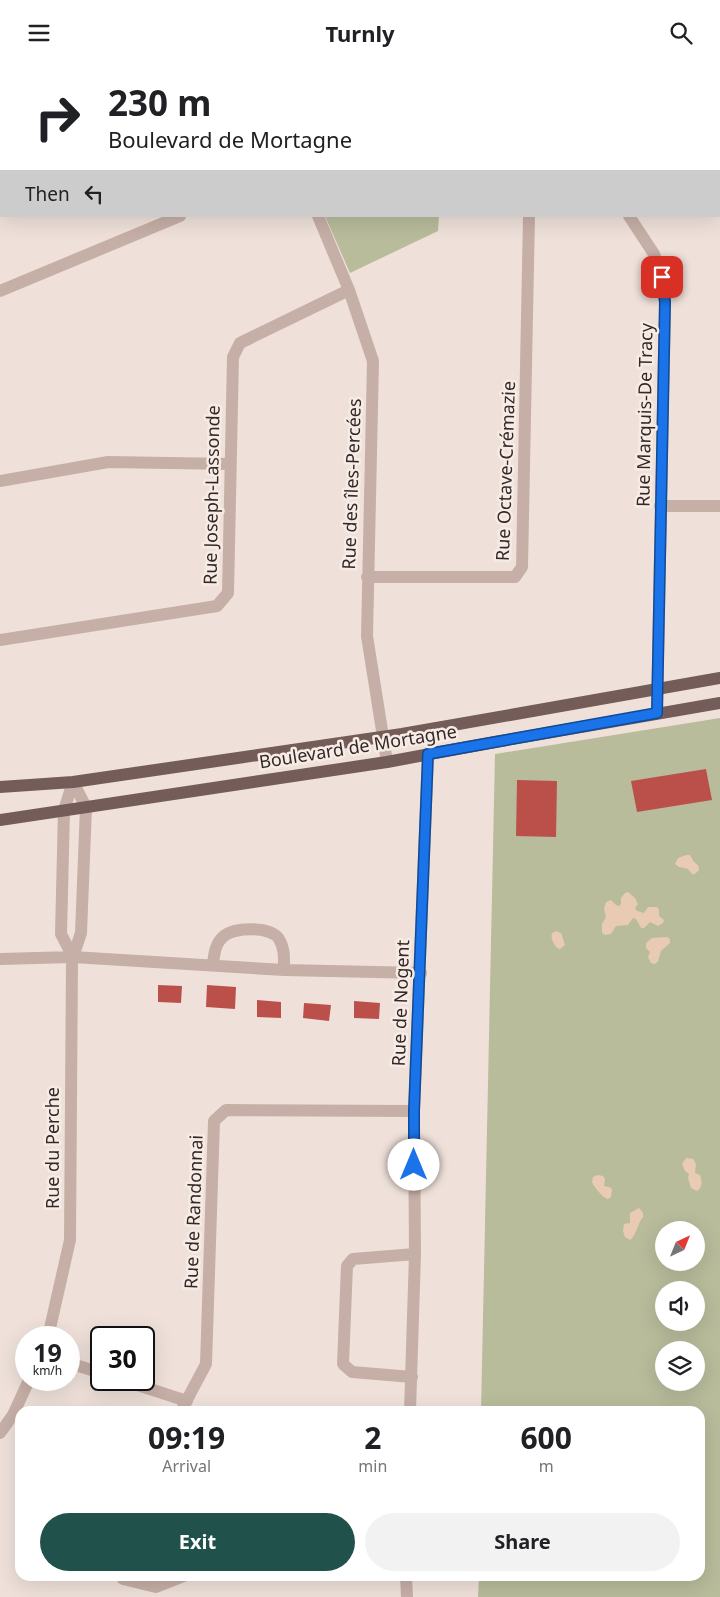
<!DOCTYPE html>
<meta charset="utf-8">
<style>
:root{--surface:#fff;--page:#f2f2f2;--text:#202124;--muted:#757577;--accent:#20514a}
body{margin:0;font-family:"Noto Sans",sans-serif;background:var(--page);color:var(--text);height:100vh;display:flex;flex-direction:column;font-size:19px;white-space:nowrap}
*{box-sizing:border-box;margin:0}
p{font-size:16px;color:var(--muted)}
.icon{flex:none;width:28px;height:28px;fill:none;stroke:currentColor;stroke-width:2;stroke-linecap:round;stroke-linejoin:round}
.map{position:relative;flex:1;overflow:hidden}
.side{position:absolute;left:15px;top:1341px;width:690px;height:175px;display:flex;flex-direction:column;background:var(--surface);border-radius:15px;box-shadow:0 5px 20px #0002}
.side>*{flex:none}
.guide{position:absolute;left:0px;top:0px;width:720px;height:152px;box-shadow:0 5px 20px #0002;background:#fff;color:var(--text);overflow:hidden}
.needle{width:32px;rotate:43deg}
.tools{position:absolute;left:655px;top:1156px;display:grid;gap:10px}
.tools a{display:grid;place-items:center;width:50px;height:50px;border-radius:50%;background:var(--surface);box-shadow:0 5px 20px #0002;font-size:25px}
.speed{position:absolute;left:15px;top:1261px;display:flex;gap:10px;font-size:25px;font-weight:700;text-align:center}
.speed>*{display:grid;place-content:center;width:65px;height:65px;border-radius:50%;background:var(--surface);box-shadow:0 5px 20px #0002;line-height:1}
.speed small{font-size:12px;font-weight:400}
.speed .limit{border:2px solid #111;border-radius:8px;background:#fff;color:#111}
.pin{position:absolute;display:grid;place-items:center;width:42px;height:42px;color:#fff;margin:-21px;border-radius:10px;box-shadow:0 2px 8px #0006}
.me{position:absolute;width:55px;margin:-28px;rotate:0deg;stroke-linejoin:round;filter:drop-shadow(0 0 4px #0008)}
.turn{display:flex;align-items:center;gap:18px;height:105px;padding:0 25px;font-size:22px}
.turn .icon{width:65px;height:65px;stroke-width:2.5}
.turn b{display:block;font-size:35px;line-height:42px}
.then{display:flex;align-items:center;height:48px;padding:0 25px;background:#0003;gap:10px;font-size:19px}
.eta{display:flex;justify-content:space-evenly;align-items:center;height:85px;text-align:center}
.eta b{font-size:30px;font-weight:700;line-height:35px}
.cta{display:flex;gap:10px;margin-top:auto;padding:10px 25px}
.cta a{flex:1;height:58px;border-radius:30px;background:var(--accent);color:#fff;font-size:20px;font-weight:700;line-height:58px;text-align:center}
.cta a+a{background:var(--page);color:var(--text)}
header{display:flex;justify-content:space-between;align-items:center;height:65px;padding:0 25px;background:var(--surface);font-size:22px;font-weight:700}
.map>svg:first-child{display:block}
.green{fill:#b8bc9b;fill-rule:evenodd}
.sand{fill:#e8cbb2}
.building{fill:#bb504b}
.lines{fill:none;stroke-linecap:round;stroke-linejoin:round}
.minor{stroke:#c6afa7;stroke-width:12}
.major{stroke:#745d59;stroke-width:12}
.route-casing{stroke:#114b97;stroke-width:12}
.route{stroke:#1a73e8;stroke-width:9}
.labels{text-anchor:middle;stroke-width:5;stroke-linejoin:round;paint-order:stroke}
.street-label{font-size:18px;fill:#332827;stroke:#f7ece5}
</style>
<header><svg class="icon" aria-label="menu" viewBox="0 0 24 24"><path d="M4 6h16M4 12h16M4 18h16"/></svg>Turnly<svg class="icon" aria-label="search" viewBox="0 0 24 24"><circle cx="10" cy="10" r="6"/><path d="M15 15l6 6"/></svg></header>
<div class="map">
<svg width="720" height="1532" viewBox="0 0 720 1532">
<rect width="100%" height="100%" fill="#efe1da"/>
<path class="green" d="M325,151h114l-1,15 -88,42z
M720,653v879h-242l1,-21h221v-165h-219l14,-657zM664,1165h32v33h-32zM664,1225h32v33h-32zM664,1285h32v33h-32z"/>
<path class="sand" d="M686,790h4l4,7 4,3 1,5 -4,4h-3l-4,-5 -9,-2 -4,-3 3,-6z
M628,827l7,6 3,6 -3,4 2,3 7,2 4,-6h9l2,3v6l5,4 -1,3 -5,3 -8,-4 -6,6h-3l-5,-9 -3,-1 -5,7 -12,1 -5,8 -6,1 -3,-2v-9l4,-7 -2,-8 2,-7 5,-2 5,5 3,1 2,-2v-6l4,-5z
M556,866l5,2 4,12 -5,4c-5,-1 -10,-11 -8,-16z
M667,872l3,2v4l-9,8 -3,10 -3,3 -4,-1 -3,-6 2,-5 -4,-4v-5l6,-5z
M686,1093l7,1 3,5 -1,9 5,2c2,6 3,12 -3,16l-6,-3 -3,-10 1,-4 -4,-3 -3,-7z
M598,1110l5,1 2,3 -1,7 5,1 3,2 -1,8 -3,2c-5,-1 -14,-12 -16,-17l1,-5z
M639,1143l4,5v4c-6,7 -6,18 -13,23l-5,-3 -2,-6 1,-7 6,-1v-10z"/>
<path class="building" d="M706,704l6,31 -75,12 -6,-31z
M517,715l40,1 -1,56 -40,-1z
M158,920l24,1 -1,17 -23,-1z
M207,920l29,2 -1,22 -29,-2z
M257,935l24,2v16l-24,-1z
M354,936l26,2 -1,16 -25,-1z
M304,938l27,2 -2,16 -26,-3z"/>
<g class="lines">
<path class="minor" d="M258,0l1,1
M676,0v1
M154,1l3,-1
M530,1v-1
M0,65h1
M318,151l31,74 24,71 -6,275 20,126
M629,151l25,38 8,23 3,25 -8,411
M0,226l180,-75
M0,416l108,-19 122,2
M660,441h60
M367,512h148l7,-10 7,-351
M0,575l217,-34 11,-13 5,-236 7,-14 109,-53
M73,717l-9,28 -3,124 12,23
M0,894l73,-2 211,13 137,3
M213,900c1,-10 2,-22 11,-29 11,-9 46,-10 55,3 6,10 5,20 5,31
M48,1272l22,-97 2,-280 9,-27 5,-126 -13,-25
M69,1298l32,10
M412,1312l-60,-5 -9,-8 4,-98 6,-7 62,-5
M122,1315l65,21
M181,1346l25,-47 8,-243 12,-11 188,1
M410,1346l5,-157 -1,-143 14,-357
M0,1368l13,-18 16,-35
M121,1511l2,3 33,8 28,-11
M406,1511l1,21"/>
<path class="major" d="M0,722l73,-5 329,-48 318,-56
M0,755l387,-58 108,-20 225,-39"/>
</g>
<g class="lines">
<g class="route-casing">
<path id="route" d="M414,1100v-54l14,-357 229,-41 8,-411 -3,-25"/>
</g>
<use href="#route" class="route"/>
</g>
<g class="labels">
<g class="street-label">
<text transform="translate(645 350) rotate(-89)" y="6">Rue Marquis-De Tracy</text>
<text transform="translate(506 406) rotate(-88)" y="6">Rue Octave-Crémazie</text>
<text transform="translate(352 419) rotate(-88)" y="6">Rue des îles-Percées</text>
<text transform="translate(212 430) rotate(-89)" y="6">Rue Joseph-Lassonde</text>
<text transform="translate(358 682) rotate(-9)" y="6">Boulevard de Mortagne</text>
<text transform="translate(401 938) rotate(-88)" y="6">Rue de Nogent</text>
<text transform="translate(53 1083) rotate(-90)" y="6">Rue du Perche</text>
<text transform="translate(194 1147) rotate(-88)" y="6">Rue de Randonnai</text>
</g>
</g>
</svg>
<div class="tools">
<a><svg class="needle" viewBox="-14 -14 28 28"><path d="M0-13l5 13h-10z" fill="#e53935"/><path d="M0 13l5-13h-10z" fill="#757577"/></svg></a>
<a><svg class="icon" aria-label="sound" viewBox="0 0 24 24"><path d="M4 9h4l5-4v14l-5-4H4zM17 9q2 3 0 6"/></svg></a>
<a><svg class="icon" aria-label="layers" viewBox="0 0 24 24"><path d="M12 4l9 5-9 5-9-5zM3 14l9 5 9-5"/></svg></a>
</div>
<div class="speed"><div>19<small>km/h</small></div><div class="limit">30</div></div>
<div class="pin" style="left:662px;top:212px;background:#d93025"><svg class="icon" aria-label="arrive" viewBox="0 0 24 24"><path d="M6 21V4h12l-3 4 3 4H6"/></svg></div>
<svg class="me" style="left:414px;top:1100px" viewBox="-20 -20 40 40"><circle r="19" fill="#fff"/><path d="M0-13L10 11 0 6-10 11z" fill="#1a73e8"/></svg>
<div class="guide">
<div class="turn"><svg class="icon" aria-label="right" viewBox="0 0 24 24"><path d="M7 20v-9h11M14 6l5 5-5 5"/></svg><div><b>230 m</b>Boulevard de Mortagne</div></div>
<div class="then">Then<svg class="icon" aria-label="left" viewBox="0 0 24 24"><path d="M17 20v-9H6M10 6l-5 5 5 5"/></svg></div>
</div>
<section class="side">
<div class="eta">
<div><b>09:19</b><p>Arrival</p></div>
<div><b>2</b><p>min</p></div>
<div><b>600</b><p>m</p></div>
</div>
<div class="cta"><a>Exit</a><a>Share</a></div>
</section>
</div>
